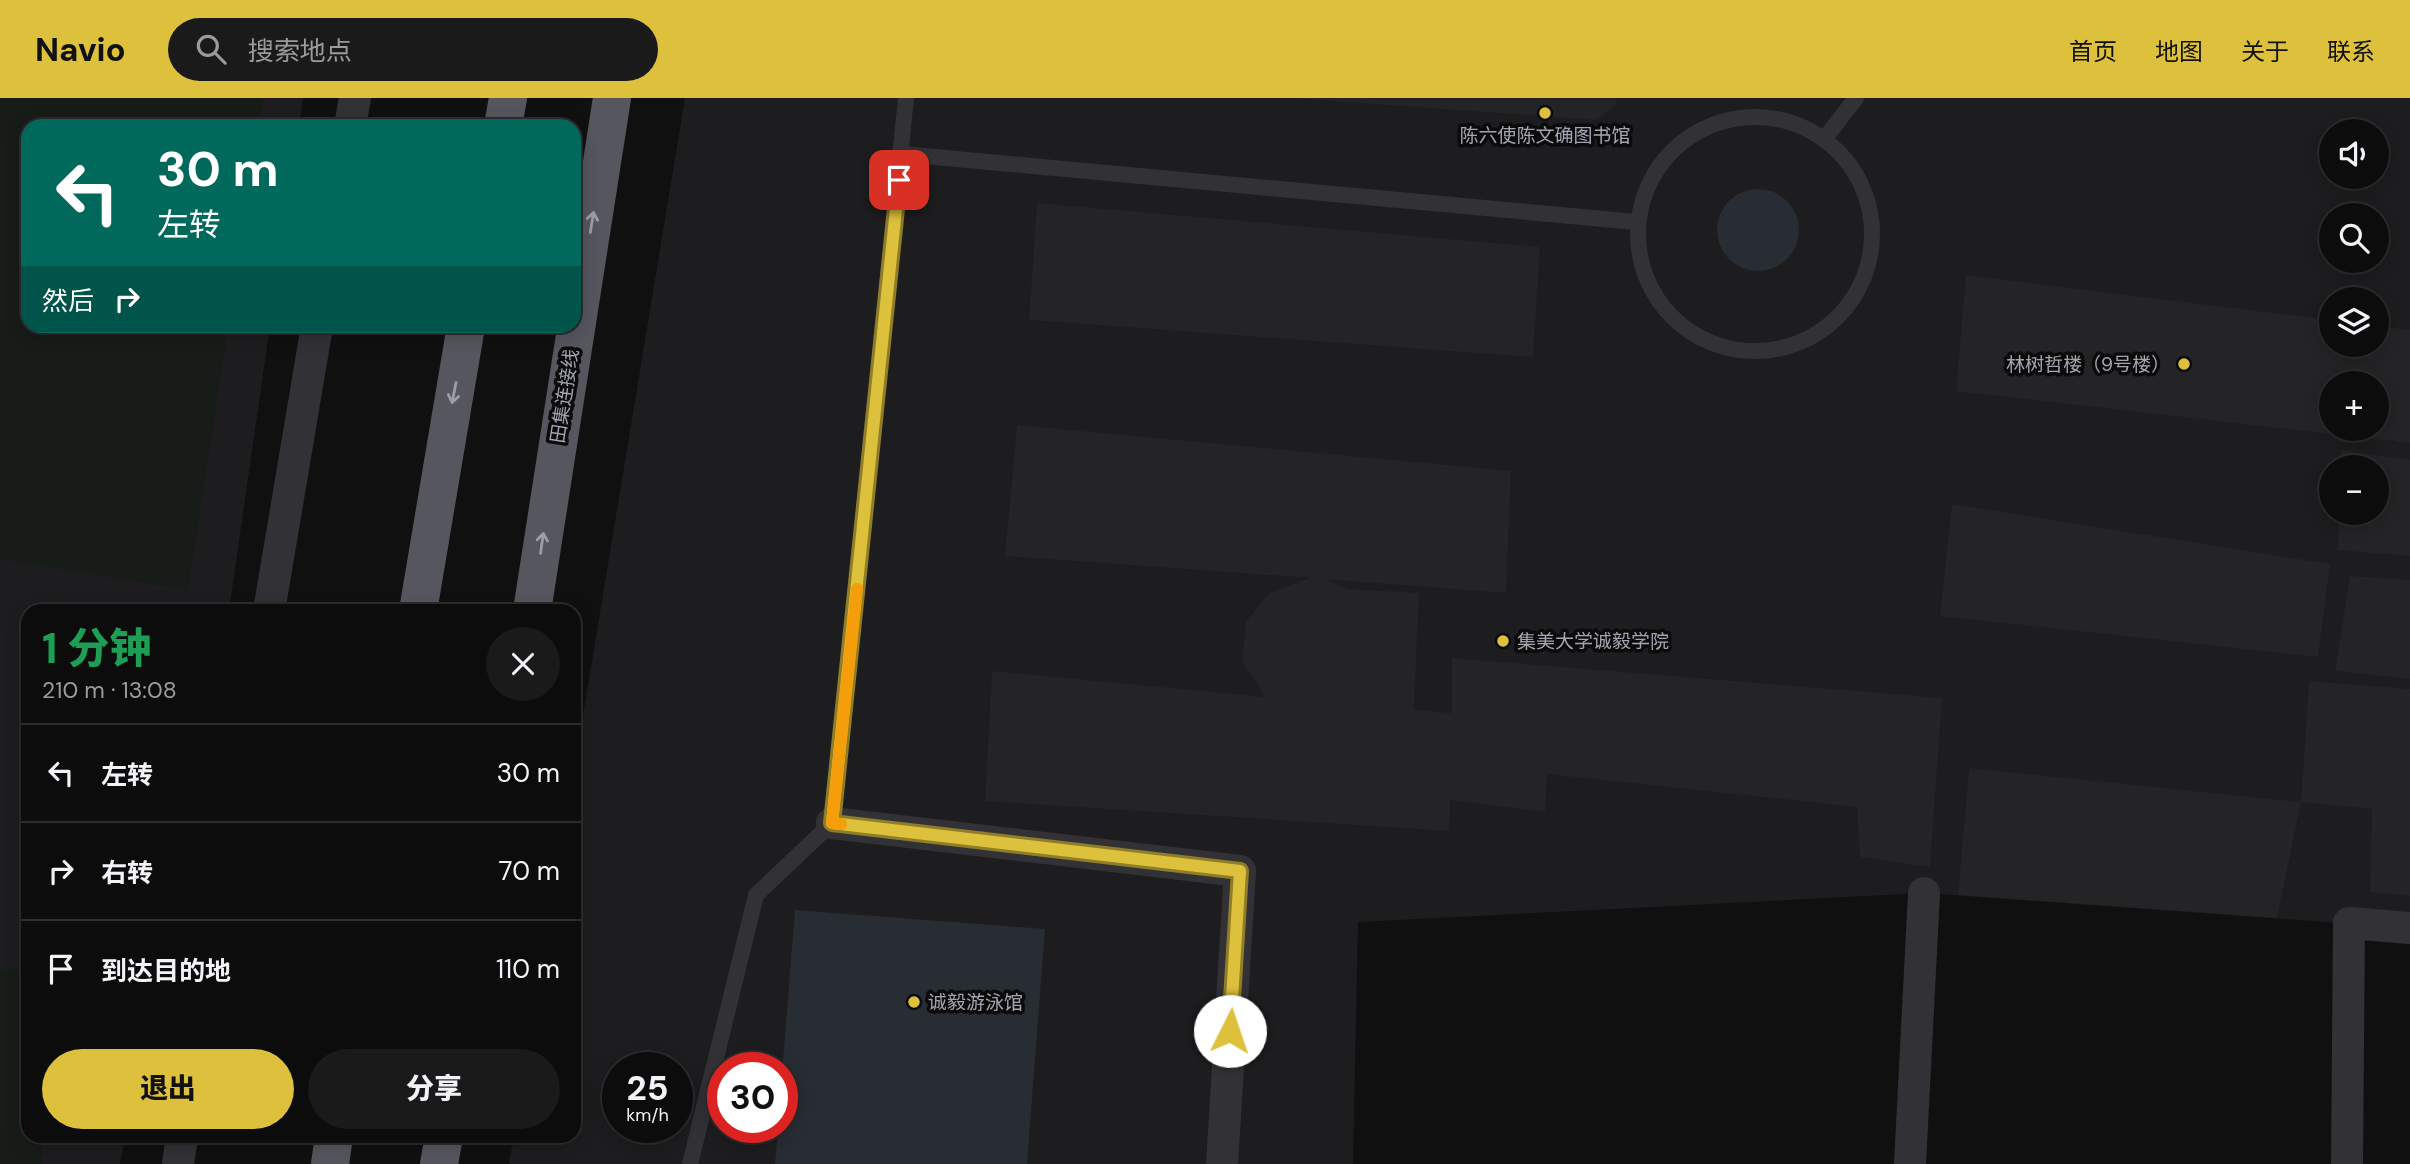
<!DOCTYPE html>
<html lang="zh">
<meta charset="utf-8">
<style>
:root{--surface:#0c0c0d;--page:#1a1a1b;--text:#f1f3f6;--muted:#9a9b9d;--line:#2c2c2e;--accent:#ddc13d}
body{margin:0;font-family:"DM Sans","Noto Sans SC",sans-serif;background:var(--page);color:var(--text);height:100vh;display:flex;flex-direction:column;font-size:26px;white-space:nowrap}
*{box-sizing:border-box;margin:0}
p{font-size:23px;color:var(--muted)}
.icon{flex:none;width:38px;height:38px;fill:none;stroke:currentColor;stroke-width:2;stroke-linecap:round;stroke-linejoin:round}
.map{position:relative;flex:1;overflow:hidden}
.sheet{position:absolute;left:21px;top:506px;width:560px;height:539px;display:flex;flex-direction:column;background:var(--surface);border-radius:21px;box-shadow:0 4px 18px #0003,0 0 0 2px var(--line)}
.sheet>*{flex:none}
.top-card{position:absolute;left:21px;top:21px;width:560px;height:214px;border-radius:21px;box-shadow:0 4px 18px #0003,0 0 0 2px var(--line);background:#00695c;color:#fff;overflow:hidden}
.tools{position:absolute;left:2319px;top:21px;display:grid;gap:14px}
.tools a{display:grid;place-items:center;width:70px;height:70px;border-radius:50%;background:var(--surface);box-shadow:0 4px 18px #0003,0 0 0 2px var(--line);font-size:35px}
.speed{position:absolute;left:602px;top:954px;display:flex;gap:14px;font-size:35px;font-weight:700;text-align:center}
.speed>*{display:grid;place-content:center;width:91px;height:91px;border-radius:50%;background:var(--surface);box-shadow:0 4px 18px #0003,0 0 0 2px var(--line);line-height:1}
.speed small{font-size:18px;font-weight:400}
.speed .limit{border:10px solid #d22;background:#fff;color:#111}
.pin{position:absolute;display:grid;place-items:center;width:60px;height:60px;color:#fff;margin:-30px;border-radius:14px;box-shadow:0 4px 10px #0006}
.me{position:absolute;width:77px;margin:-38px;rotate:4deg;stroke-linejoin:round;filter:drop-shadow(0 0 5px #0008)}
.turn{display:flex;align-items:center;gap:24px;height:147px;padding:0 21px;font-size:32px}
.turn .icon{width:91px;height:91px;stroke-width:2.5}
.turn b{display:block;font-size:49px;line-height:60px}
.then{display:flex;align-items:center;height:66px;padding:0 21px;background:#0003;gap:14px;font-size:26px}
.round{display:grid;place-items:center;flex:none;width:74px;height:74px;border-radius:37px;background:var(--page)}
.headline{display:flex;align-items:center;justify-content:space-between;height:119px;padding:0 21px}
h1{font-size:42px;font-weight:800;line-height:52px;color:#1e9e55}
.action{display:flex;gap:14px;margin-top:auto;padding:14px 21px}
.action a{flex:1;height:80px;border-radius:42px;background:var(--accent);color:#111;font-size:28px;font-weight:800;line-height:80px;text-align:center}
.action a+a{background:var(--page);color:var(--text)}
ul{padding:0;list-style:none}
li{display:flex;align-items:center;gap:21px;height:98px;padding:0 21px;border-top:2px solid var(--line)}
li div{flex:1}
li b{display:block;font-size:26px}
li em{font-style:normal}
header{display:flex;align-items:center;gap:42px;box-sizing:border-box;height:98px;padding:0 35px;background:var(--accent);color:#111}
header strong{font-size:33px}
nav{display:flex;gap:38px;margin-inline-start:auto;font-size:24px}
.search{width:490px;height:63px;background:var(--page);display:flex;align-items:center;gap:18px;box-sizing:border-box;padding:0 24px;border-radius:38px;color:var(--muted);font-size:26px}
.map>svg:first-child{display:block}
.built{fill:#1d1c1e;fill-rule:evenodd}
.green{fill:#171c18}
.water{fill:#282d33}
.building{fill:#242325;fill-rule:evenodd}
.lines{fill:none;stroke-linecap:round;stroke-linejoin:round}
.service{stroke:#323236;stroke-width:16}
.minor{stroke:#323236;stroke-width:32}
.trunk{stroke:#56565e;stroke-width:38}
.oneway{stroke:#9b9da9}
.route-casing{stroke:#907d28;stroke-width:18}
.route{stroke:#ddc13d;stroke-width:12}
.slow{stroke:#f59e0b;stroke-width:12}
.poi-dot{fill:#ddc13d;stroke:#0b0b0c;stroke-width:2.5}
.labels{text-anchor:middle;stroke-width:7;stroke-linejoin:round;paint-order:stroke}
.poi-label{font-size:19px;fill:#a3a5b1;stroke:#0b0b0c;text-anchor:start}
.street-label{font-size:19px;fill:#a3a5b1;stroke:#0b0b0c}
</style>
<header>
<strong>Navio</strong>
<div class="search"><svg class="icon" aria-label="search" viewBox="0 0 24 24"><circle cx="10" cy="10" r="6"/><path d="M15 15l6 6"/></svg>搜索地点</div>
<nav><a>首页</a><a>地图</a><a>关于</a><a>联系</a></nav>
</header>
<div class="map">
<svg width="2410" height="1066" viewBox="0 0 2410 1066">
<rect width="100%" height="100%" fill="#101011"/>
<path class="built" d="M0,0h303l-4,28h-271v200h242l-41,285h-201v525h97l-5,28h-120z
M685,0h1725v830l-486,-35 -566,29 -5,242h-844l5,-28h60v-366zM2331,33h45v46h-45zM2331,117h45v46h-45zM2331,201h45v46h-45zM2331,285h45v46h-45zM2331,369h45v46h-45zM618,970h59v59h-59zM723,970h59v59h-59z"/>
<path class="green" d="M0,0h263l-4,28h-231v200h200l-40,264 -188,-31z
M0,871l28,2v165h68l-1,5 -51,-4 -3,27h-41z"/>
<path class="water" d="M1717 132a41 41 0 1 1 82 0a41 41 0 1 1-82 0Z
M795,812l250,19 -18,235h-252l3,-37h4v-53z"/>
<path class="building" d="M1291,0h326l-1,7 -20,15z
M1037,105l503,44 -7,110 -504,-37z
M1966,177l365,45v25h45v-19l34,4v113l-454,-52zM2331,285h45v46h-45z
M1017,327l494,46 -5,122 -182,-14 25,10 70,4 -5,117 38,3v-55l490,40 -12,169 -70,-10 -3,-50 -310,-33 -2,38 -95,-12 -1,31 -464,-30 7,-130 274,26 -24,-36 4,-39 23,-29 41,-15 -305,-22z
M2341,352l69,10v96l-72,-6 1,-37h37v-46h-35z
M1952,406l378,60 -12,93 -378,-41z
M2350,478l60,4v99l-75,-8z
M2309,583l101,8v207l-40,-4 2,-83 -71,-7z
M1969,670l332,34 -24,116 -319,-23z"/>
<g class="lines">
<path class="service" d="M1638 136a117 117 0 1 1 234 0a117 117 0 1 1-234 0Z
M1825,40l31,-40
M902,56l734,68
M690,1066l66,-269 76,-72 74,-725"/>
<path class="minor" d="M350,28l5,-28
M269,513l48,-285
M832,725l408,48 -18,293
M178,1066l4,-28
M1910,1066l14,-271
M2347,1066l2,-241 61,5"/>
<path class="trunk" d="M503,28l5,-28
M418,513l48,-285
M532,513l80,-513
M330,1066l4,-28
M439,1066l5,-28"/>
</g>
<defs><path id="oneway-shaft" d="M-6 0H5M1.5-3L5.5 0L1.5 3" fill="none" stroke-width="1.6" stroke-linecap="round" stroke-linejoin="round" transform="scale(1.75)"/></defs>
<g class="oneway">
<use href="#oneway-shaft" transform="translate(592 124) rotate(-81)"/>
<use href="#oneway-shaft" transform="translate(454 295) rotate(101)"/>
<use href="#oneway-shaft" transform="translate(542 445) rotate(-82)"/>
</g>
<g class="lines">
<g class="route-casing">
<path id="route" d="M899,82l-67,643 408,48 -10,160"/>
</g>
<use href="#route" class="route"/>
<path class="slow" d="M841,726l-9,-1 25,-234"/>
</g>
<g class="poi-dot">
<circle cx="1545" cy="15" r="7"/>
<circle cx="2184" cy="266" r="7"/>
<circle cx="1503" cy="543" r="7"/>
<circle cx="914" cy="904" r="7"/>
</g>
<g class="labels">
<g class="poi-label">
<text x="1545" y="44" text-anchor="middle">陈六使陈文确图书馆</text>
<text x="2170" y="273" text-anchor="end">林树哲楼（9号楼）</text>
<text x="1517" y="550">集美大学诚毅学院</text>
<text x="928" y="911">诚毅游泳馆</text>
</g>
<g class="street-label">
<text transform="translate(564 298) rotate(-81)" y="7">田集连接线</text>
</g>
</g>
</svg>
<div class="tools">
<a><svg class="icon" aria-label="sound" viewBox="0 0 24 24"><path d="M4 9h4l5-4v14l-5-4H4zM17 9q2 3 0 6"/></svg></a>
<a><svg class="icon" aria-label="search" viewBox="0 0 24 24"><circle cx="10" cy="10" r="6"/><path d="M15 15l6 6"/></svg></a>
<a><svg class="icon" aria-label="layers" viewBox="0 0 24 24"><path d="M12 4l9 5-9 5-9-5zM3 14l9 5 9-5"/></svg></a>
<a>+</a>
<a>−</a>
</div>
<div class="speed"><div>25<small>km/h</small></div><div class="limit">30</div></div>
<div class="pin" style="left:899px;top:82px;background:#d93025"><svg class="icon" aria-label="arrive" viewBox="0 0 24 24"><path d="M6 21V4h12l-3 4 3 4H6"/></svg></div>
<svg class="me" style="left:1230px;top:933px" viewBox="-20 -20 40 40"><circle r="19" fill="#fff"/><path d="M0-13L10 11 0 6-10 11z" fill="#ddc13d"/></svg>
<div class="top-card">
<div class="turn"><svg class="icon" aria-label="left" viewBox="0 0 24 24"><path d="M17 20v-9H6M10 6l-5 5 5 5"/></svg><div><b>30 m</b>左转</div></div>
<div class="then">然后<svg class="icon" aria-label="right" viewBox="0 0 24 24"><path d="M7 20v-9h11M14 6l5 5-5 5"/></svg></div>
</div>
<section class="sheet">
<div class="headline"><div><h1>1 分钟</h1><p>210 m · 13:08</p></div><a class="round"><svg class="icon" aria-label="close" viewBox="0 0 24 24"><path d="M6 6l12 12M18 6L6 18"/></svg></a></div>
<ul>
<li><svg class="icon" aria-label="left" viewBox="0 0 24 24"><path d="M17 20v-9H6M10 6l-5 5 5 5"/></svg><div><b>左转</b></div><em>30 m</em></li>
<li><svg class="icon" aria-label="right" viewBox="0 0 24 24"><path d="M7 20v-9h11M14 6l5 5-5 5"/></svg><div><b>右转</b></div><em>70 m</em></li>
<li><svg class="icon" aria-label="arrive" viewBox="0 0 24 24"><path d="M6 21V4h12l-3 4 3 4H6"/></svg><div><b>到达目的地</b></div><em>110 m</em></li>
</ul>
<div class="action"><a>退出</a><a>分享</a></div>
</section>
</div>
